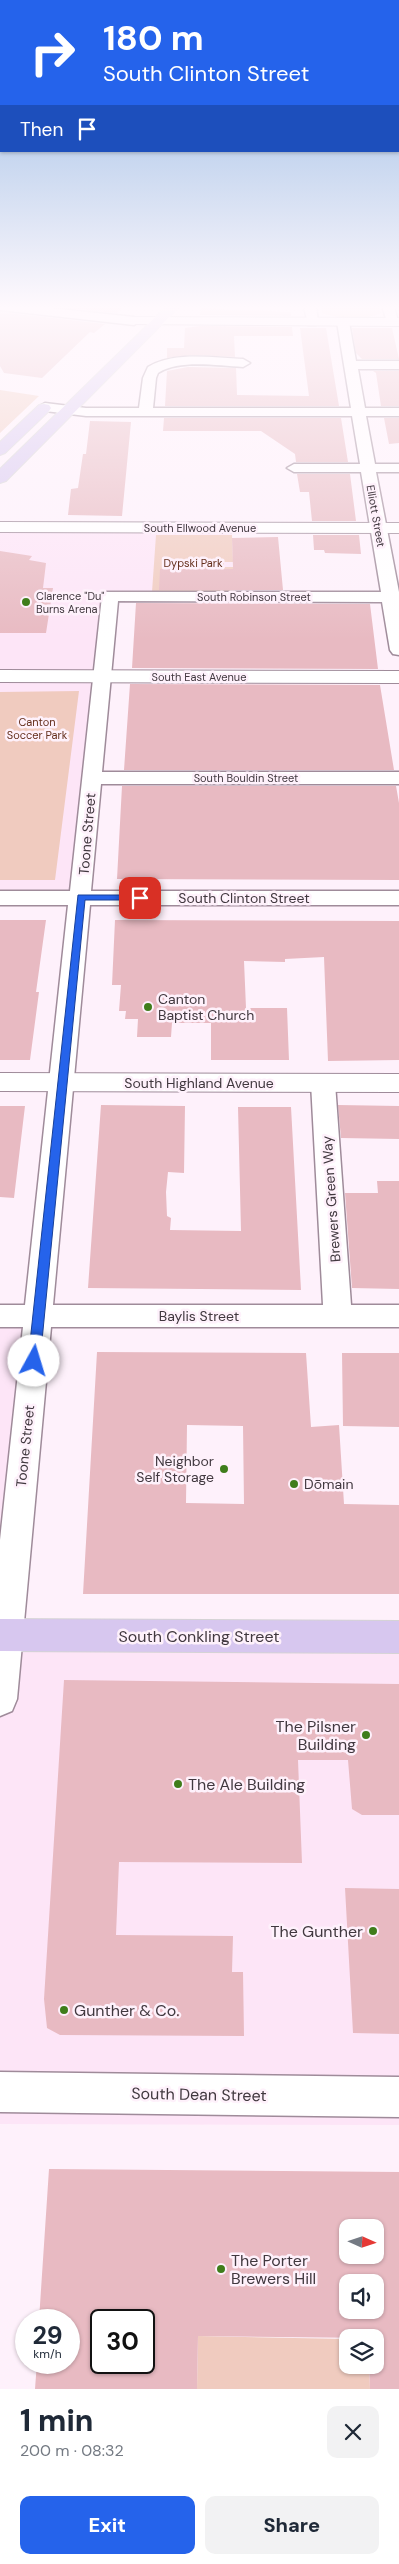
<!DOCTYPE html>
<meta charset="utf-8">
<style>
:root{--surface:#fff;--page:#f2f2f3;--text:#1f2937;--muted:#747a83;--accent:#2563eb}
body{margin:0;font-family:"DM Sans",sans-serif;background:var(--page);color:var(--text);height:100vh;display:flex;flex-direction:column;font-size:19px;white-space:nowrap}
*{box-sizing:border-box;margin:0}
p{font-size:16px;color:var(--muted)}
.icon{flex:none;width:28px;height:28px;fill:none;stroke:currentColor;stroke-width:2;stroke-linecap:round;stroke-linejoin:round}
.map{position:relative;height:2389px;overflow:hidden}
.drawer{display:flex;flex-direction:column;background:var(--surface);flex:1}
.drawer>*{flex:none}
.top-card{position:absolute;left:0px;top:0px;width:400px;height:152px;box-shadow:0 1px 4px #0004;background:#2563eb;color:#fff;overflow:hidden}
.needle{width:32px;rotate:93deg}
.fabs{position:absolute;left:339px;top:2219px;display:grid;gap:10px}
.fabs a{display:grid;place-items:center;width:45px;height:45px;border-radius:10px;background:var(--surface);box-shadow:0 1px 4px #0004;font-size:25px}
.speed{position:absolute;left:15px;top:2309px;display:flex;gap:10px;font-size:25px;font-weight:700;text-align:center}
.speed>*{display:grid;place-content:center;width:65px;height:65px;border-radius:50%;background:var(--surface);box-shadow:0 1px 4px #0004;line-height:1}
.speed small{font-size:12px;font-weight:400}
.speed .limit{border:2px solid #111;border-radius:8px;background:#fff;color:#111}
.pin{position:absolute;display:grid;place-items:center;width:42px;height:42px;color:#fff;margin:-21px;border-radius:10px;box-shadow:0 2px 8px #0006}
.me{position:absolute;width:55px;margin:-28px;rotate:6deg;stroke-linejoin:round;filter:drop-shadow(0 0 4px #0008)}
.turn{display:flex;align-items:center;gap:18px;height:105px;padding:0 20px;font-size:22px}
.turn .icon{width:65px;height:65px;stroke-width:2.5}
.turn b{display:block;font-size:35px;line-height:42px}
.then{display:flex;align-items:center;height:48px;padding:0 20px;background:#0003;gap:10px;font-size:19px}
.round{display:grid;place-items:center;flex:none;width:52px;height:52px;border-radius:10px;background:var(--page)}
.head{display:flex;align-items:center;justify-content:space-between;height:85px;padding:0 20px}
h1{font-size:30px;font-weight:800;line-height:38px}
.primary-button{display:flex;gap:10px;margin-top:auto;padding:10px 20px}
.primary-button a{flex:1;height:58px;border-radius:10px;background:var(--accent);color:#fff;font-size:20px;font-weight:800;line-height:58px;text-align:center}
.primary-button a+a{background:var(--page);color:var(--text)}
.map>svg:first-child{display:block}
.built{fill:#fde5f7}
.green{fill:#f0cbbf}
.building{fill:#e8bac2;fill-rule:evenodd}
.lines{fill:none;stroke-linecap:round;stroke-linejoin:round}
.street-casing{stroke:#9f8b9a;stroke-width:3}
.secondary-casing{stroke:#9f8b9a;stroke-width:2}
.primary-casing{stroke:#d5d3d5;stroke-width:2}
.street{fill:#fff;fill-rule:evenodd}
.secondary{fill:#fff;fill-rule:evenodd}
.primary{fill:#d7c7ef;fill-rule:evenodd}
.route{fill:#2563eb;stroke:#184099}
.poi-dot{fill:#3f7d1b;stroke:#fef1fb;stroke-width:2}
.labels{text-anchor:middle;stroke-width:5;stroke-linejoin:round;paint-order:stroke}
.far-street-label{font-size:11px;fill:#41383f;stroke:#fef1fb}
.far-park-label{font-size:11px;fill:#642e1b;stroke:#fef1fb}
.far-poi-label{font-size:11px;fill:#41383f;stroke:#fef1fb;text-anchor:start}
.street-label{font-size:14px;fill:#41383f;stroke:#fef1fb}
.poi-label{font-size:14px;fill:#41383f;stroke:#fef1fb;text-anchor:start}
.near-street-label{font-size:16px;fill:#41383f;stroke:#fef1fb}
.near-poi-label{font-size:16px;fill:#41383f;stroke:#fef1fb;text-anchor:start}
</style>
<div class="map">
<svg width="399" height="2389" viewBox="0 0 399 2389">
<rect width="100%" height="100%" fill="#fef1fb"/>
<path class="built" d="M0,526l232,2 1,67h-116l-34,305h-83z
M0,1319h41l-31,318 389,5v483l-399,-1z"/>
<path class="green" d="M321,306h58l2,7c-18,8 -41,6 -59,0z
M0,390l39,6 -39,37z
M156,535h76l1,27h-9v5h9l1,25h-82z
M79,691l-24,189h-55v-188z
M198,2336l149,3 1,26h21l1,24h-173z"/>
<path class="building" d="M47,306h78l-8,7z
M201,308l90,4v4l-91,-1z
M0,312l105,12 -11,9 -4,-1 -48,46 -38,-5 -4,-7z
M200,326l92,1 1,9h-59l1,21 -41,-2 -27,3v-10h17l1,-20z
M300,328h26l13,78h-174l2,-35 21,-4 48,1 1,27 72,1z
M352,328h40l7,31h-37l-6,-6z
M373,371h26v35h-18l-5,-33z
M164,418h177l7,44h-52l-1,-8 -34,-23h-98z
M384,418h15v25l-10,1z
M90,421l41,1 -9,94 -54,-1 3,-26 7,-1 5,-34h3z
M297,474h53l6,47h-44l-3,-29h-9z
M313,535h46l2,19 -36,-1 -1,-3h-10z
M278,537l5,53h-124l1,-21h73l-1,-31z
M0,551l32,5 -3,4 17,3 -3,25h10l-7,45h-46z
M136,603l234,1 8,65 -246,-1z
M130,684l250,1 14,85h-270z
M122,786h274l3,17v77l-282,-1z
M0,920h46l-10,72h3l-9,68h-30z
M115,920l284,1v139l-71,1 -4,-104 -39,2v3l-41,-1 2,47h41l2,52h-78v-37h-39l-1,14h-34l1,-18h-13l1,-8h-7l2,-26h-9z
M101,1105l84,1 -1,67 -16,-1 -2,20 1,24 4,2 -1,12 71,1 -3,-124h53l10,183 -213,-2z
M338,1105l61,1v33l-58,-1z
M0,1106h25l-11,92 -14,-1z
M377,1181h22v108l-47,-1 -7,-95h33z
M97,1352l209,1 5,74 28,-2 5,79 55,1v89h-316zM187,1425l56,1 1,78 -58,-1z
M342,1353h57v74l-56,-1z
M64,1680l335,4v131h-37l-10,-6 -4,-49h-50l4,103 -183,-1 -3,73 117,1 -1,36h11l1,64 -184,-1 -13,-7 -3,-29z
M345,1888l54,1v145l-46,-1z
M49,2169l350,3v217h-29l-1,-24h6v-27l-177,-2 -1,53h-162l2,-27h32v-42h-30zM348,2228h27v27h-27zM348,2282h27v28h-27zM101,2320h43v42h-43z"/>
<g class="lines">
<g class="street-casing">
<path id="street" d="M0,306h31l103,11 6,4 -6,4 -134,-15z
M304,306h12l2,16 -2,3h-8z
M382,306h12l4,16 -2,3h-8z
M343,318l6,4 7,39h43v8h-41l7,39h34v8h-33l9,48h24v8h-23l23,120v63l-6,-1 -3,-4 -8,-48 -264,-1 -16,171h297v12h-298l-10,107h308v14h-309l-37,400h270l-12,-222 3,-6 9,-2 9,2 3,6 16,222h48v22h-348l-34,372 -5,12 -12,5v-176l23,-213h-23v-22h25l43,-400h-68v-14h70l32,-295 2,-4h277l-20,-120h-67l-7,-4 7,-4h66l-8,-48h-266l-41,-5 -7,-4 7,-4 41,5h53l4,-30 5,-11c27,-16 65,-9 95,-8l7,4 -7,4c-26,-1 -63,-8 -85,6l-2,5 -3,30h198l-14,-86z
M0,2072l399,5v40l-399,-5z"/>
</g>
<g class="secondary-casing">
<path id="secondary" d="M134,317l265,1v8l-270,-2 -2,-3z
M0,522l399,1v10l-399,-1z
M0,670l399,1v12l-399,-1z
M0,1073l399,1v18l-399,-1z"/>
</g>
<g class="primary-casing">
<path id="primary" d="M167,306h13l-174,175 -6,2v-14z
M44,404l5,1 2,3 -2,3 -44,42 -5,2v-13l39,-37z
M0,1619l399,2v32l-399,-2z"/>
</g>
<use href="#street" class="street"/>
<use href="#secondary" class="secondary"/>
<use href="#primary" class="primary"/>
</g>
<linearGradient id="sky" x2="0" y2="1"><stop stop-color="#8db3e1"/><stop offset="0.48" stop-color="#fff9fd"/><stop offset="1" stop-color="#fff9fd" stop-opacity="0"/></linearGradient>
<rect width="399" height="640" fill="url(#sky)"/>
<path class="route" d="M78,895h62l5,3 -5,2h-55l-45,461 -6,5 -6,-5z"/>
<g class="poi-dot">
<circle cx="26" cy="602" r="5"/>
<circle cx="148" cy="1007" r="5"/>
<circle cx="224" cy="1469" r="5"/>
<circle cx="294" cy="1484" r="5"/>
<circle cx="366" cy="1735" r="5"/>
<circle cx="178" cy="1784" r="5"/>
<circle cx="373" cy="1931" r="5"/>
<circle cx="64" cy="2010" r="5"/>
<circle cx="221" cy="2269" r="5"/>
</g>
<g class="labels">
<g class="far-street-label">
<text transform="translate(376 516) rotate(80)" y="4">Elliott Street</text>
<text x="200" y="532">South Ellwood Avenue</text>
<text x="254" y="601">South Robinson Street</text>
<text x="199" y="681">South East Avenue</text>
<text x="246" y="782">South Bouldin Street</text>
</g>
<g class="far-park-label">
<text x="193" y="567">Dypski Park</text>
<text x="37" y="726">Canton<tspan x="37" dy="13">Soccer Park</tspan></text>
</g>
<g class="far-poi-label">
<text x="36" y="600">Clarence "Du"<tspan x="36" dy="13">Burns Arena</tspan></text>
</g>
<g class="street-label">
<text transform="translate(87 834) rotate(-85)" y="5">Toone Street</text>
<text x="244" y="903">South Clinton Street</text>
<text x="199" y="1088">South Highland Avenue</text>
<text transform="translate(331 1199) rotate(-94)" y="5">Brewers Green Way</text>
<text x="199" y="1321">Baylis Street</text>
<text transform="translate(25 1446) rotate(-84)" y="5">Toone Street</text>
</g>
<g class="poi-label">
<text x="158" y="1004">Canton<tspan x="158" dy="16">Baptist Church</tspan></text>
<text x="214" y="1466" text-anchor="end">Neighbor<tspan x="214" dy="16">Self Storage</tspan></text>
<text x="304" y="1489">Dōmain</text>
</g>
<g class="near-street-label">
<text x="199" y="1642">South Conkling Street</text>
<text transform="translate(199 2094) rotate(1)" y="6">South Dean Street</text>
</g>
<g class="near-poi-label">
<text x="356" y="1732" text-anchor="end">The Pilsner<tspan x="356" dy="18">Building</tspan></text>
<text x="188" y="1790">The Ale Building</text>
<text x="363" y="1937" text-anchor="end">The Gunther</text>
<text x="74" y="2016">Gunther &amp; Co.</text>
<text x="231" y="2266">The Porter<tspan x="231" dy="18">Brewers Hill</tspan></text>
</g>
</g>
</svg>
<div class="fabs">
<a><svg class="needle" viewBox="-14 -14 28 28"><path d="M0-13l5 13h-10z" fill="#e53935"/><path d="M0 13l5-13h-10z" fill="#747a83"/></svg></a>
<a><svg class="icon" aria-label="sound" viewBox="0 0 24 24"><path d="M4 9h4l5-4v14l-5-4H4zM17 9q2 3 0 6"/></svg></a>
<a><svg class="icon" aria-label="layers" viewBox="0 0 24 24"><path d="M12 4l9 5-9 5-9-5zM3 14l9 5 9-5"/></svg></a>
</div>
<div class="speed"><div>29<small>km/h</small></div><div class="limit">30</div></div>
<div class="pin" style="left:140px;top:898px;background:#d93025"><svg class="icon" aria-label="arrive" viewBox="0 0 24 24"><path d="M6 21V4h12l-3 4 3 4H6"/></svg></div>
<svg class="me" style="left:34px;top:1361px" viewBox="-20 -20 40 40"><circle r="19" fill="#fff"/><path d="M0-13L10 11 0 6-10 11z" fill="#2563eb"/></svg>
<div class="top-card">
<div class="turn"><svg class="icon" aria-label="right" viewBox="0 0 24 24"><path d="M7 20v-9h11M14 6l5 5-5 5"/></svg><div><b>180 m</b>South Clinton Street</div></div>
<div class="then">Then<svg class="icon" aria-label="arrive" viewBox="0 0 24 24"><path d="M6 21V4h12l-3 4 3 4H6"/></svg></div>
</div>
</div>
<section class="drawer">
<div class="head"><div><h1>1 min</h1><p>200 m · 08:32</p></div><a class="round"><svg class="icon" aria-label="close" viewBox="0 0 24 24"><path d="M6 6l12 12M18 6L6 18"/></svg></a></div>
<div class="primary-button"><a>Exit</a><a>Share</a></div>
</section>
